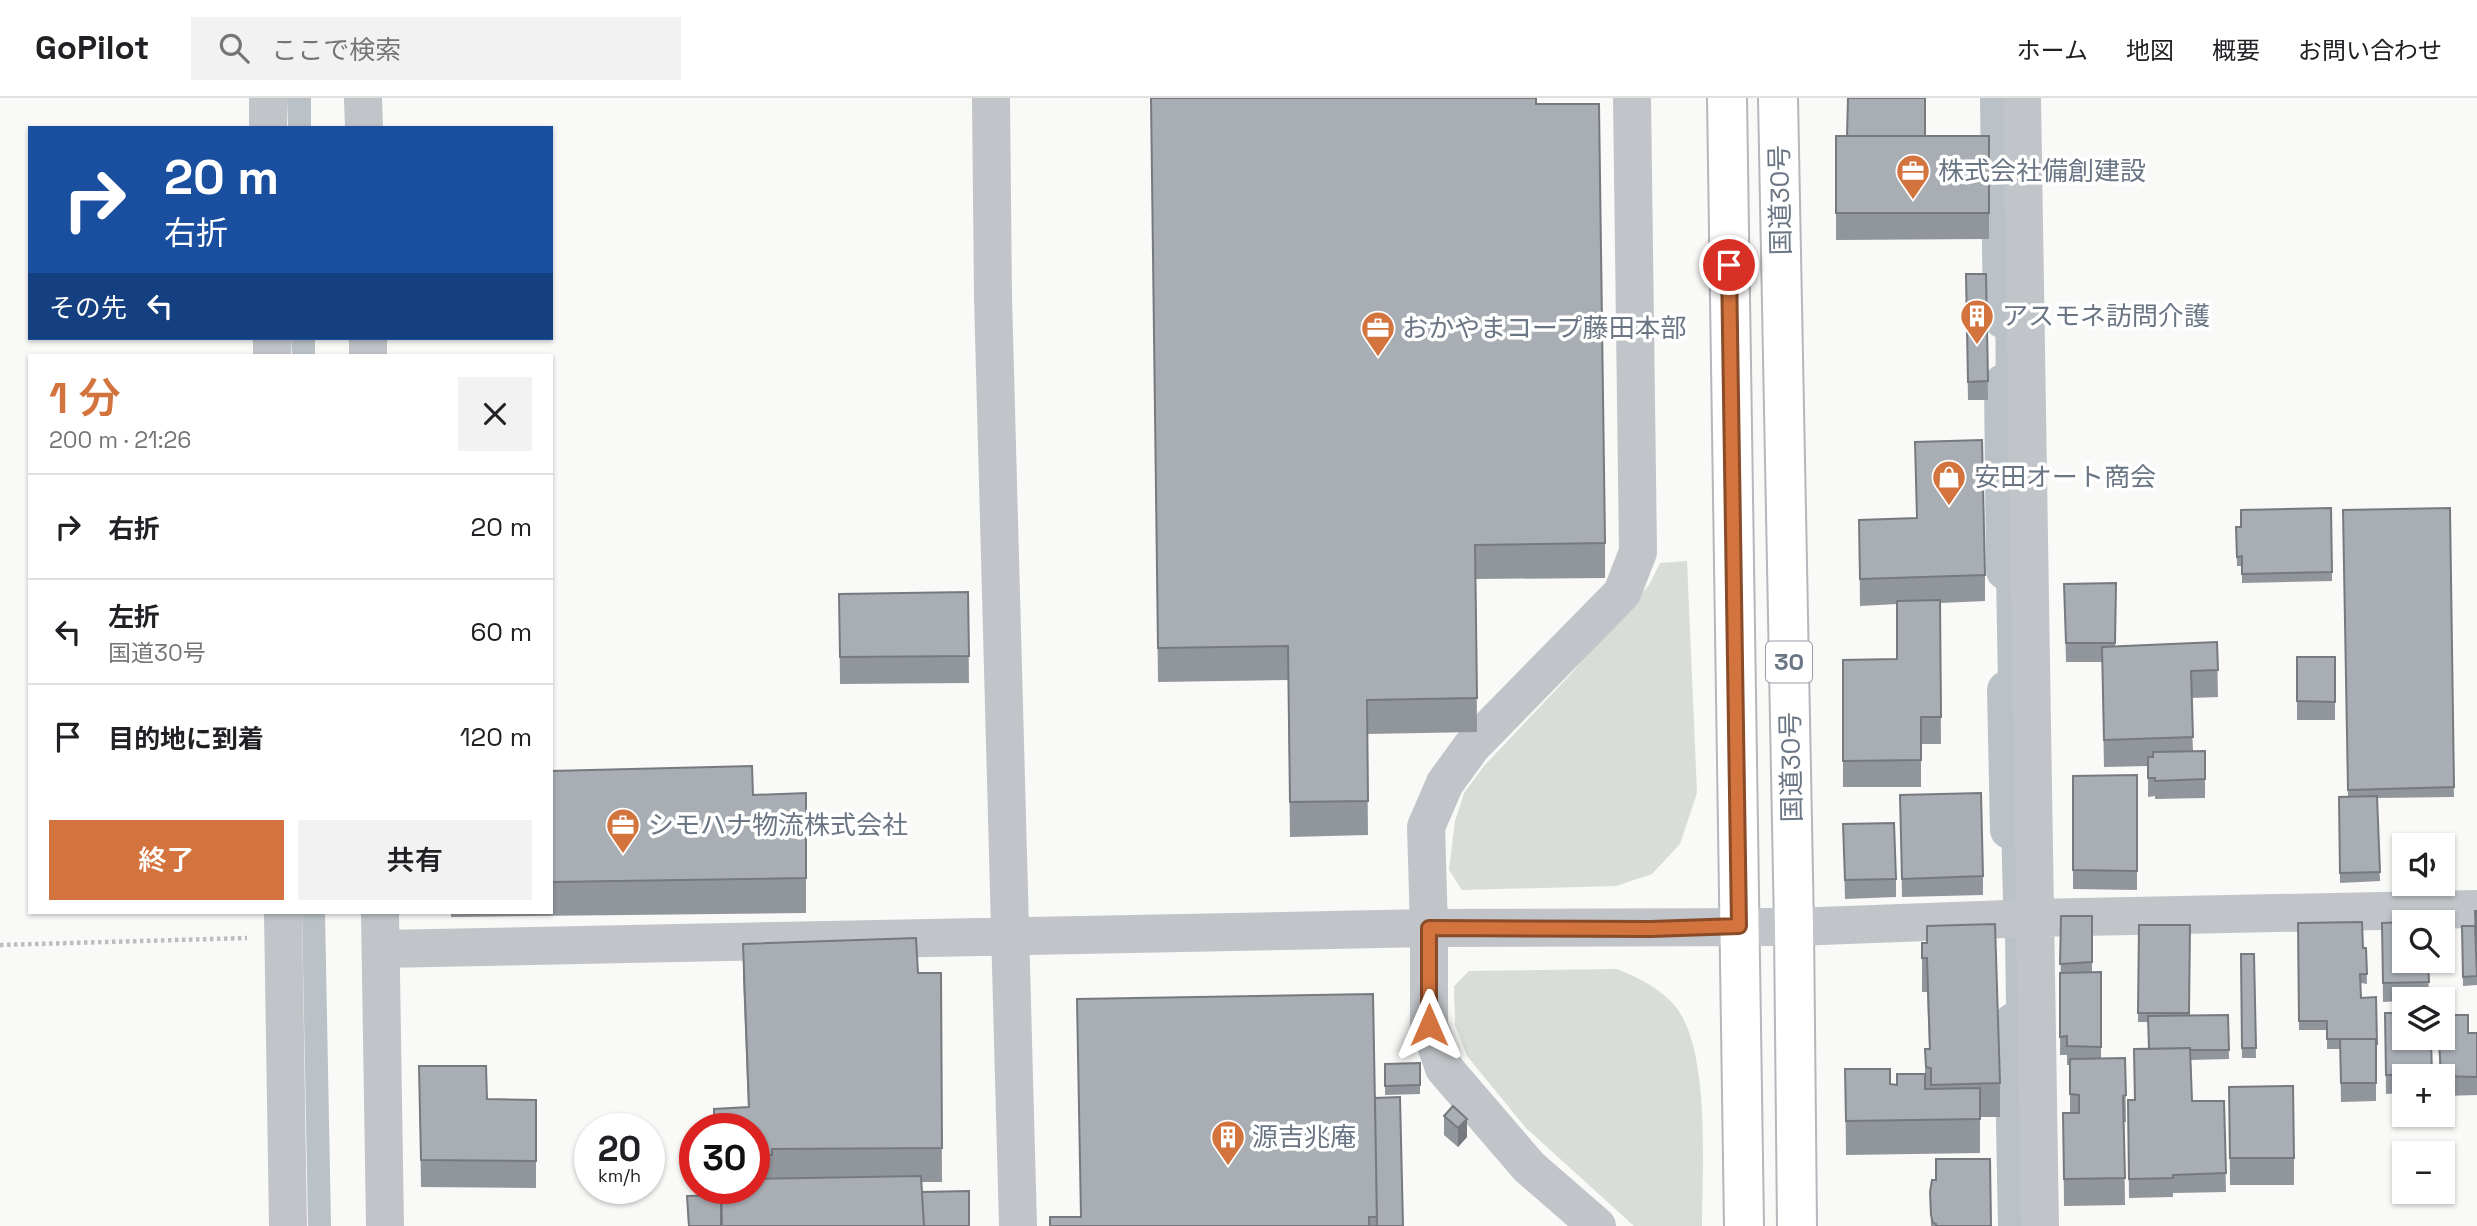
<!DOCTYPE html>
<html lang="ja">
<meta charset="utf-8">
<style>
:root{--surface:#fff;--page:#f2f2f2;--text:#202124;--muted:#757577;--line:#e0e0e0;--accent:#d3733d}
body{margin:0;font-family:"Space Grotesk","Noto Sans JP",sans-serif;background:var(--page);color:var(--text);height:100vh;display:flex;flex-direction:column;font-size:26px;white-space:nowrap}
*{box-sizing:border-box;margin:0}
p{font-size:23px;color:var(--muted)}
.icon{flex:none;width:38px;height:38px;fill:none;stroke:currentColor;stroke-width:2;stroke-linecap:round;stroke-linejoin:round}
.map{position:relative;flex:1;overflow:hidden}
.panel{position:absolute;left:28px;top:256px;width:525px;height:560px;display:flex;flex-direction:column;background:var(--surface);border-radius:0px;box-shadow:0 2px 5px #0004}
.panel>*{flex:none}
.banner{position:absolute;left:28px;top:28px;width:525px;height:214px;border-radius:0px;box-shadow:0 2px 5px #0004;background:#1a4fa0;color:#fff;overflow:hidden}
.buttons{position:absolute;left:2392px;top:735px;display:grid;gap:14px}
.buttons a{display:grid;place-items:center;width:63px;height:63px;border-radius:0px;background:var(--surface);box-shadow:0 2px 5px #0004;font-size:35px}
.speed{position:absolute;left:574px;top:1015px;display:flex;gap:14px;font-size:35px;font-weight:700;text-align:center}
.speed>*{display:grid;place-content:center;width:91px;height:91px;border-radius:50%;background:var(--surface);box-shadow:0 2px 5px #0004;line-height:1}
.speed small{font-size:18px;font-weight:400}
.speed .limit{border:10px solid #d22;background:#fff;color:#111}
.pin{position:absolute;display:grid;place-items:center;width:60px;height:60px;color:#fff;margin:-30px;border:4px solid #fff;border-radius:50%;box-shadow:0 2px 7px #0007}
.me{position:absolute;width:77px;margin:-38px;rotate:0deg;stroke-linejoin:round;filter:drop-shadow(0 0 5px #0008)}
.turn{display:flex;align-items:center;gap:24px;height:147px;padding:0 21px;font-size:32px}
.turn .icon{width:91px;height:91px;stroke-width:2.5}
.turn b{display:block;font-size:49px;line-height:60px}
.then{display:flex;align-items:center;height:66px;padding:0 21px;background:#0003;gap:14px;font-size:26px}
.round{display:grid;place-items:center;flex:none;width:74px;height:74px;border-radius:0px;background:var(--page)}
.overview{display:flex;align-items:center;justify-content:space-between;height:119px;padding:0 21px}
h1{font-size:42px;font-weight:600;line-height:52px;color:var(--accent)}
.cta{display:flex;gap:14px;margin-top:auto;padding:14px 21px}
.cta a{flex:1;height:80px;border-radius:0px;background:var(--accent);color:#fff;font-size:28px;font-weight:600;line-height:80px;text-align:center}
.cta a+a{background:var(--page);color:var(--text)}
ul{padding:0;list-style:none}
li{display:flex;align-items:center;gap:21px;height:105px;padding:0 21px;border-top:2px solid var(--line)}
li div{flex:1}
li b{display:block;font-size:26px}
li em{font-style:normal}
header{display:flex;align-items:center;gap:42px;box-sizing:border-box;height:98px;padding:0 35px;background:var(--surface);border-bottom:2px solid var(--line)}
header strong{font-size:33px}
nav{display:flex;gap:38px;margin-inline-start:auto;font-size:24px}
.search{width:490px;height:63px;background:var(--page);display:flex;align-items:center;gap:18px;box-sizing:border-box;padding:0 24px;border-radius:0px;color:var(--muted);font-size:26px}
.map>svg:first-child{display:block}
.green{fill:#d8ddd7}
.water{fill:#bac2c7}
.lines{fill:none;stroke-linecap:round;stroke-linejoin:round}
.canal{stroke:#bac2c7;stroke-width:38}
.highway-casing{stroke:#b4b7bb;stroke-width:42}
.path{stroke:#bbbdc0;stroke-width:4.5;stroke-dasharray:3.5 3.5;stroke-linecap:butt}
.minor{stroke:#c1c4c8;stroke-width:38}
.highway{stroke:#fff;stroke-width:38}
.wall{fill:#91969c}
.shaded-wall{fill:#767a7f}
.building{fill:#a9aeb5;stroke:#767a7f;stroke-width:2}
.route-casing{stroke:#894b28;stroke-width:18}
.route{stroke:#d3733d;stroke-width:12}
.labels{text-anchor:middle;stroke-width:7;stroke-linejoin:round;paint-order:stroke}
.shield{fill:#fff;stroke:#979faa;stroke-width:2}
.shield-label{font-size:24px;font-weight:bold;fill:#6b7685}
.poi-label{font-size:26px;fill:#6b7685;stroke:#fff;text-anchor:start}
.street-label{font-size:26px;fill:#6b7685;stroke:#fff}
</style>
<header>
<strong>GoPilot</strong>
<div class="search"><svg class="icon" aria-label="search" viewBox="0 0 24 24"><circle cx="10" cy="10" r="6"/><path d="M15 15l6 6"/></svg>ここで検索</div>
<nav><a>ホーム</a><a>地図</a><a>概要</a><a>お問い合わせ</a></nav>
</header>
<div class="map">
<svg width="2477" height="1128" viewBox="0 0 2477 1128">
<rect width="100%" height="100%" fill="#f9f9f7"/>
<path class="green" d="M1687,463l10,232 -17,51 -28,30 -36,12 -154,4 -13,-20 6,-49 9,-28 20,-27 84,-89 81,-92 11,-22z
M1617,871c22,9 43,19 58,37 36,44 27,163 27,220h-68l-108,-98 -59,-72 -12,-31 -1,-39 15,-15z"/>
<path class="water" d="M287,0h24v30h-23z
M1991,0h16l3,144 -17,-1z
M1995,168h15l1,167 -15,1z
M291,240h24v17h-23z
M1995,420h18l3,224h-17z
M2013,680l5,4 -2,120h-13l-3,-123z
M302,814h23l6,314h-23z
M2005,837h14l3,140 -15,1z
M2024,1046l1,82h-15l-1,-80z"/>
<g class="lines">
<path class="canal" d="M1999,0l3,221
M2003,285l2,188
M2006,592l3,140
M2013,924l4,204"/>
<g class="highway-casing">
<path id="highway" d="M1727,0l17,1128
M1778,0l16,829 3,299"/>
</g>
<path class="path" d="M0,847l247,-7"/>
<path class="minor" d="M268,0v30
M363,0l1,30
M991,0l2,199 25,929
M2022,0l18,1128
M272,240v17
M368,240v17
M283,814l5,314
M380,814l5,314
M381,851l1048,-21 365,-1 240,-9 443,-9
M1597,1128l-68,-59 -85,-99 -15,-43v-97l-3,-101 19,-44 27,-37 150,-153 16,-41 -6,-454"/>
<use href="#highway" class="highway"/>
</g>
<path class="wall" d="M1151,0l385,6 69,439v35l-129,1 1,153 -110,2 1,101 -78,2 -2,-157 -130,2z
M1836,38h153v103l-153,1z
M1966,176h20l2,126h-20z
M1915,344l70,133v26l-45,2 1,141h-20v43h-78v-127l54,-1v-55l-37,2 -1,-86 58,-2z
M2331,410l1,73 -90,2v-17h-5l-1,-39z
M2450,410l4,289 -77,1 3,83 -40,2 -1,-86h9l-5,-287z
M2116,485l-1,64 102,-5 1,55 -27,1 2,53h12v47l-50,1v-3l-7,1v-31l-44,1 -2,-105h-36l-2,-78z
M968,494l1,91 -129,1 -1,-90z
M2297,559h38v63h-38z
M551,673l202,24 53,-2v120l-355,4v-5h100z
M2137,677v115l-64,-1v-113z
M1900,697l83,81v19l-81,2z
M1843,726l53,55v18l-51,2z
M2475,813h2v74l-14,1 -1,-60h13z
M2061,818h31v56h9v86h24l1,64h-2l1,83 -61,1 -1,-93h7v-48h-3v-10h-7z
M2298,825l65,25h3l1,36 -6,-1v15l15,-1v104l-35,1 -1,-53h-13v-19h-28z
M2382,825l46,38 1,38h-25v2l-21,1z
M2139,827h51v90h38l1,44 -38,1 1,41h32l2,91 -53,1v4l-44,1 -1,-98h7l14,-51 -1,-27h-10z
M1922,845l78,140v34h-20v36l-134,2 -1,-86 45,15 7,1 28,-10v-26h4l-2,-57h-5z
M743,846l175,29h23l1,209h-20v10l47,34h-281l-1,-30 34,-1v-6h-7v-1h40v-59l-6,-21 -5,-130z
M2241,856h13l2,104h-14z
M2385,915l46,25 1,38h-28v17l-18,1z
M2468,935h9v62l-34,1v-20h-3l-2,-38z
M1420,965v31l-35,1v-31z
M419,968l68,33 49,1v88l-115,-1z
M2229,989l65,71v27h-64z
M1375,1003l28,125h-353l31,-9z
M1453,1008l14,31 -9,10 -14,-12v-19z
M1930,1094l61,34h-60z"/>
<path class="shaded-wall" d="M1467,1021v18l-9,10v-19z"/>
<path class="building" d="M1151,0h385v6h63l6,439 -130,2 2,153 -110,2 1,101 -78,1 -2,-156 -130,2z
M1848,0h77v38h-78z
M1836,38h153v77h-153z
M1966,176h20l2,107 -20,1z
M1982,342l3,135 -125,4 -1,-59 58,-2 -2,-76z
M2331,410l1,64 -90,2v-18l-5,1 -1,-30h5v-17z
M2450,410l4,279 -106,3 -5,-280z
M2116,485l-1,60h-49l-2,-59z
M968,494l1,64 -129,1 -1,-63z
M1940,502l1,117h-20v43l-78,1v-101l54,-1v-58z
M2217,544l1,28 -27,1 2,66 -89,3 -2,-93z
M2297,559h38v45l-38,-1z
M2205,653v28l-50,2v-3h-7v-21h5v-5z
M752,668l1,29 53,-2v85l-255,4v-111z
M2137,677v96l-64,-1v-94z
M1981,695l2,83 -81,3 -2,-84z
M2377,698l3,76 -40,1 -1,-76z
M1894,725l2,56 -51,1 -2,-56z
M2475,813h2v56z
M2061,818h31v46l-32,2z
M2427,823v1h-23v39h24l1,21 -46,1 -1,-60z
M2362,824l1,26h3l1,26h-7l1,24 15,-1 1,47h-1v-5h-49v-18h-28l-1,-98z
M1995,826l5,159 -69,2v-17l-5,-1 -1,-18h5l-3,-91h-5v-15h5v-17z
M2139,827h51l-1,88h-51z
M2462,828h13l2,50 -14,1z
M916,840l2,35h23l1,175 -170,1v6h-18v-26h-40v-20l35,-2 -6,-163z
M2241,856h13l2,94h-14z
M2101,874v75l-34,-1v-10l-7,1v-64z
M1373,896l4,223h-8v9h-319v-9h31l-4,-218z
M2385,915h19v25h27l1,36 -46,1z
M2228,917l1,35h-39v-2l-41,1 -1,-33z
M2443,917h25v18h9v44l-36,-1 -2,-38h4z
M2340,941h36v44h-35z
M2190,950l2,53h32l2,72 -53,2v3l-44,1 -1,-79h7l-1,-51z
M2125,960l1,37 -3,1 2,82 -61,1 -1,-66h16v-18l-9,-1v-35z
M1420,965v22l-35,1v-22z
M419,968h67l1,33 49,1v61l-115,-1z
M1845,971h45v15l7,1v-11h28v15l55,-1v31l-134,2z
M2293,988l1,72h-64l-1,-71z
M1400,999l3,129h-34h8l-2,-128z
M1453,1008l14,13 -9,9 -14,-12z
M1936,1061h54l1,67h-55v-2l-3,-1 -2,-8 -1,-23 2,-12h4z
M921,1078l3,50h-202l-1,-38h33v-9z
M969,1093v35h-45l-2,-34z
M721,1097v31h-32l-2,-30z"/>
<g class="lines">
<g class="route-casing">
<path id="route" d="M1429,927v-97l222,1 88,-3 -10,-661"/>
</g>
<use href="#route" class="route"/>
</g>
<defs>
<g id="office-pin" transform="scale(1.75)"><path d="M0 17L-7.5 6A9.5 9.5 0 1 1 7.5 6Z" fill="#d3733d" stroke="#fff"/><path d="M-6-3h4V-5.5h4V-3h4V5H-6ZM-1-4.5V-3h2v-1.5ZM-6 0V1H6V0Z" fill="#fff"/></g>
<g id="building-pin" transform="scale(1.75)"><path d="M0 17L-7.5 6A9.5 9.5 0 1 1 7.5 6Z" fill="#d3733d" stroke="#fff"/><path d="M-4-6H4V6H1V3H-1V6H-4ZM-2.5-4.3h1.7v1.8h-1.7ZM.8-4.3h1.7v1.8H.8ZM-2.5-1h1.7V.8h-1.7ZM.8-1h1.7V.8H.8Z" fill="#fff"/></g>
<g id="shop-pin" transform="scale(1.75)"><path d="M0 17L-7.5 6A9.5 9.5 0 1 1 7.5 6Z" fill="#d3733d" stroke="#fff"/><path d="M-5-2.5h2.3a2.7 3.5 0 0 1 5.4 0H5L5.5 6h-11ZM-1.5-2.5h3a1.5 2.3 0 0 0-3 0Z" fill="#fff"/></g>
</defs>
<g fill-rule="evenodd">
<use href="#office-pin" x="1913" y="73"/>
<use href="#building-pin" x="1977" y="218"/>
<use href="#office-pin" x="1378" y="230"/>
<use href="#shop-pin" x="1949" y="379"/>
<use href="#office-pin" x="623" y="727"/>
<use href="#building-pin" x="1228" y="1039"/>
</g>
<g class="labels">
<rect class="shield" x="1766" y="543.5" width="46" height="41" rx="5"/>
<g class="shield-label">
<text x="1789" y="572">30</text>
</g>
<g class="poi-label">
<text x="1938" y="82">株式会社備創建設</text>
<text x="2002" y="227">アスモネ訪問介護</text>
<text x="1402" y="239">おかやまコープ藤田本部</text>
<text x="1974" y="388">安田オート商会</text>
<text x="648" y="736">シモハナ物流株式会社</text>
<text x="1252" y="1048">源吉兆庵</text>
</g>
<g class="street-label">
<text transform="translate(1780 102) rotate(-91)" y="9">国道30号</text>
<text transform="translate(1791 669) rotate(-91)" y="9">国道30号</text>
</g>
</g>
</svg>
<div class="buttons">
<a><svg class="icon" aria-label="sound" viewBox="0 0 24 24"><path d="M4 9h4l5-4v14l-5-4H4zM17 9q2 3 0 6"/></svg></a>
<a><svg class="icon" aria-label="search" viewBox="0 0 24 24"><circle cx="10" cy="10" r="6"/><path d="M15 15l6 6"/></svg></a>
<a><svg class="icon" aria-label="layers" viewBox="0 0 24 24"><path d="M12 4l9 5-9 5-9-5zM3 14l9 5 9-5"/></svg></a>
<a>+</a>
<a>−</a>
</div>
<div class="speed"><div>20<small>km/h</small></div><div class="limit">30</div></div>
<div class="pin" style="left:1729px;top:167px;background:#d93025"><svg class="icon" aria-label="arrive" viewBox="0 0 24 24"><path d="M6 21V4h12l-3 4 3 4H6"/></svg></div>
<svg class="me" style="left:1429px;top:927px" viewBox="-20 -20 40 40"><path d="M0-17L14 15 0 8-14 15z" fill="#d3733d" stroke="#fff" stroke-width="4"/></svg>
<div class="banner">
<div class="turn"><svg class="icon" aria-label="right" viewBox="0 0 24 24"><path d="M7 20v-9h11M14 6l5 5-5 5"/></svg><div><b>20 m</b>右折</div></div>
<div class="then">その先<svg class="icon" aria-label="left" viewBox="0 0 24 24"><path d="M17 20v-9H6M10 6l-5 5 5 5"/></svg></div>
</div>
<section class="panel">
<div class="overview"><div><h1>1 分</h1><p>200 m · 21:26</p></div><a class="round"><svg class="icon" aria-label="close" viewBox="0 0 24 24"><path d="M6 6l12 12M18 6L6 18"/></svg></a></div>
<ul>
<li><svg class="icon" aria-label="right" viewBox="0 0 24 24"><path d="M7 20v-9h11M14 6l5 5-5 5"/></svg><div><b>右折</b></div><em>20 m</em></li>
<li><svg class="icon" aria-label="left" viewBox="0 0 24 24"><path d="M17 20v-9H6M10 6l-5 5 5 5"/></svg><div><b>左折</b><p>国道30号</p></div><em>60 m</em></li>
<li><svg class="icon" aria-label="arrive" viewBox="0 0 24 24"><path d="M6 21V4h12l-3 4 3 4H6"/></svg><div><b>目的地に到着</b></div><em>120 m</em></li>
</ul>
<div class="cta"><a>終了</a><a>共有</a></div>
</section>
</div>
